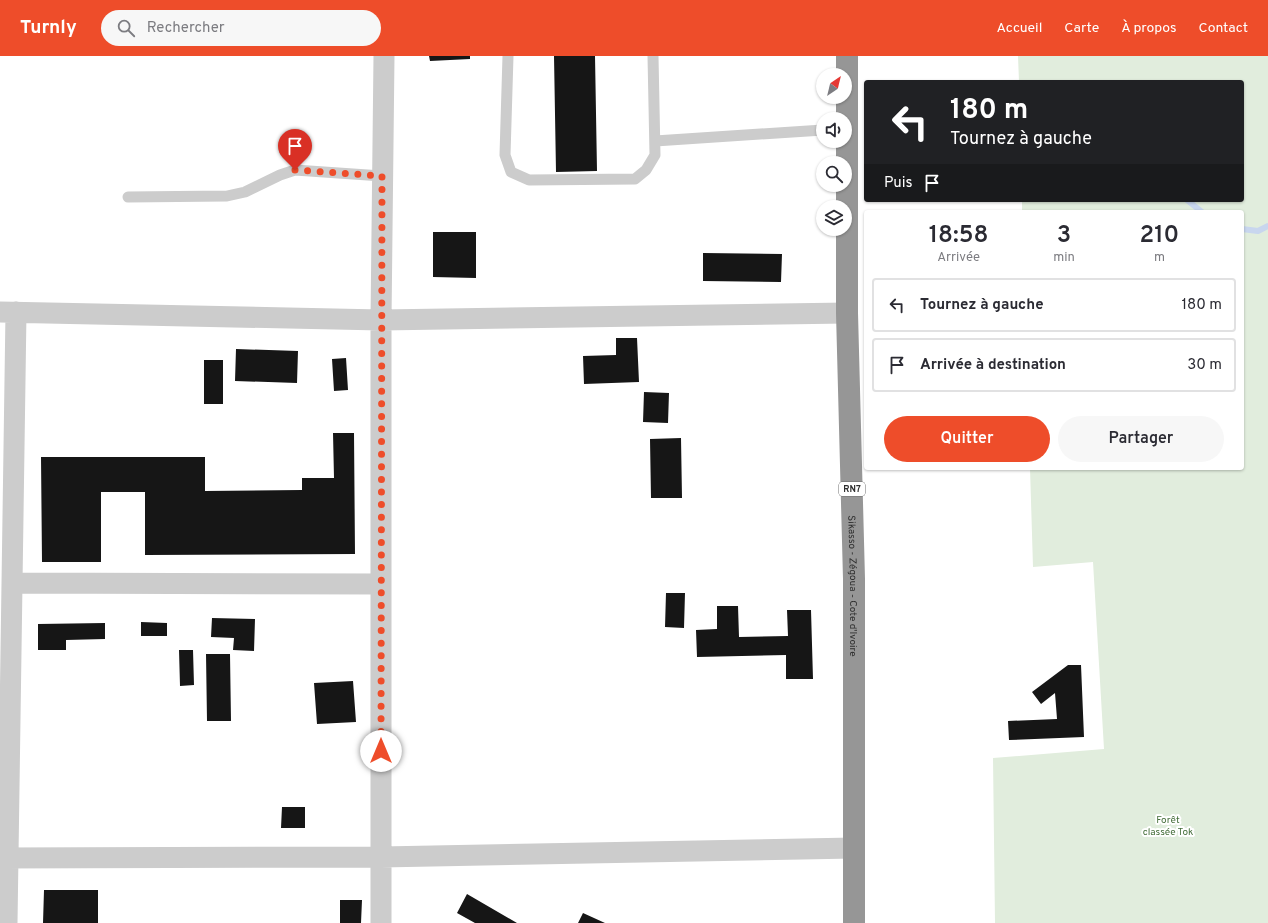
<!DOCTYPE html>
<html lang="fr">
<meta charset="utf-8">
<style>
:root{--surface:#fff;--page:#f7f7f7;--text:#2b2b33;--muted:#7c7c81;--line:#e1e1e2;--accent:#ee4d2a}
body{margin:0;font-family:Overpass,sans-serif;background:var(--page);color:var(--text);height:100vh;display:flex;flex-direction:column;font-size:15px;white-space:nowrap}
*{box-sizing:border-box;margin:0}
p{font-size:13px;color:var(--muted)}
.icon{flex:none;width:22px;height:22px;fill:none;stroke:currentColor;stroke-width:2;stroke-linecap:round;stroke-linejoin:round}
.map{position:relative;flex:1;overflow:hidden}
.drawer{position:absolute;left:864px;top:154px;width:380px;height:260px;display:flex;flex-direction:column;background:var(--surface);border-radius:4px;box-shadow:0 1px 3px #0004}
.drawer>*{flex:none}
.banner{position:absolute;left:864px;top:24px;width:380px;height:122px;border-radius:4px;box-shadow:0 1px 3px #0004;background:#202124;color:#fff;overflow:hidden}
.needle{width:26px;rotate:35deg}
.controls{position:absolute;left:816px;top:12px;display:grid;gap:8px}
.controls a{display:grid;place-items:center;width:36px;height:36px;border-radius:50%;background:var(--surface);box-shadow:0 1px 3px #0004;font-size:20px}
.pin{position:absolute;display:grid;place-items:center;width:34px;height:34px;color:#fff;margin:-41px -17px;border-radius:50% 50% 50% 0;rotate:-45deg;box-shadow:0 0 4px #0007}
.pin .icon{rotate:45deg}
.me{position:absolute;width:44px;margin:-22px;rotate:0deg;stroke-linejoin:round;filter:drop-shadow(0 0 3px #0008)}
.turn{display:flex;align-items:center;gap:14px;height:84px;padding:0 20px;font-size:18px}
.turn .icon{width:52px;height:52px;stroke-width:2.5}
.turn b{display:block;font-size:28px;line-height:34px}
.then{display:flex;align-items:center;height:38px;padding:0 20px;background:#0003;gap:8px;font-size:15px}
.eta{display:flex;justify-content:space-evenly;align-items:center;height:68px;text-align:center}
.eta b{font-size:24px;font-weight:600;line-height:28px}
.primary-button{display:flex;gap:8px;margin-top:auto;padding:8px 20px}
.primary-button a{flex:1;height:46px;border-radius:24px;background:var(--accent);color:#fff;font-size:16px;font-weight:600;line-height:46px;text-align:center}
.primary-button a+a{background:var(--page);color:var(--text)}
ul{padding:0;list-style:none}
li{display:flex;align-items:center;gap:12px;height:54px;margin:0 8px 6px;padding:0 12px;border:2px solid var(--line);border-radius:4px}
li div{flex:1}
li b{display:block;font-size:15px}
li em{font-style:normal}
header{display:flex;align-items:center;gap:24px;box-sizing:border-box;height:56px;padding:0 20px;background:var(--accent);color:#fff}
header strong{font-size:19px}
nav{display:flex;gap:22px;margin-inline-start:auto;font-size:14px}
.search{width:280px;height:36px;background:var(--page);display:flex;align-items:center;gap:10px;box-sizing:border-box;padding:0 14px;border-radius:22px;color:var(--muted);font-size:15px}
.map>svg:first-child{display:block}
.green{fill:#e1eddd}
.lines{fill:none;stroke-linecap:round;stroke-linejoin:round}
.stream{stroke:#c8d6ee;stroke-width:6}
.building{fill:#161616}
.lane{stroke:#ccc;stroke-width:11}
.street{stroke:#ccc;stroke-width:21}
.highway{stroke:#969696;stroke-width:22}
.route{stroke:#ee4d2a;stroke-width:7;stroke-dasharray:0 12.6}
.labels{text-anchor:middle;stroke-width:4;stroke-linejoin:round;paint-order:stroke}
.shield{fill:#fff;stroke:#6d6d6d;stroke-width:1}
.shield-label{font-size:9px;font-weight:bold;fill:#2f2f2f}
.street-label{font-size:10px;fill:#2f2f2f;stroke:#fff}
.park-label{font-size:10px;fill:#456e3a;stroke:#fff}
</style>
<header>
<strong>Turnly</strong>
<div class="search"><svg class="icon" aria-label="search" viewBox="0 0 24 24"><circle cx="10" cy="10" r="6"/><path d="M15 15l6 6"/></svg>Rechercher</div>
<nav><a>Accueil</a><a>Carte</a><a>À propos</a><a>Contact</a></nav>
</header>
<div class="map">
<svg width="1268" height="867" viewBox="0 0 1268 867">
<rect width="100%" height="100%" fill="#fff"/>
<path class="green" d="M1018,0h250v867h-273l-2,-165 111,-9 -11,-187 -60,5 -3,-99h212v-256h-220v-12h220v-118h-223z"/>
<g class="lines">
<path class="stream" d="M1187,144l15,12
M1242,173l16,2 10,-5"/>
</g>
<path class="building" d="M429,0h41v3l-40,2z
M554,0h41l2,115 -41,1z
M433,176h43v46l-43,-1z
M703,197l79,1 -1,28 -78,-1z
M616,282h21l2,44 -55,2 -1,-28 33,-1z
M236,293l62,2 -1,32 -62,-2z
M346,302l2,32 -14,1 -2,-32z
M204,304h19v44h-19z
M644,336l25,1 -1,30 -25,-1z
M333,377h21l1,121 -210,1v-63h-44v70h-59l-1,-105h164v34l97,-1v-12h32z
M681,382l1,60h-31l-1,-59z
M666,537h19l-1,35 -19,-1z
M717,550h21l1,31 49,-1 -1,-26h24l2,69h-27v-24l-89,2 -1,-27 21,-1z
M212,562l43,1 -1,32 -21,-1 1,-12 -23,-1z
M141,566l26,1v13h-26z
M105,567v16l-39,1v10h-28v-26z
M179,594h14l1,35 -14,1z
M206,598h24l1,67h-24z
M1068,609h13l3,72 -75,3 -1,-19 49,-2 -2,-26 -14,11 -9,-12z
M353,625l3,41 -39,2 -3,-41z
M282,751h23v21h-24z
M44,834h54v33h-55z
M467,838l50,29h-42l-18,-10z
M340,844h22l-1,23h-21z
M583,857l22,10h-27z"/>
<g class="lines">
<path class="lane" d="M508,0l-3,99 6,17 18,8 106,-1 11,-9 9,-15 -2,-99
M655,85l168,-11
M128,141l99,-1 18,-4 35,-17 15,-5 87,6"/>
<path class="street" d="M0,256l381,8 466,-7
M12,527l369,1
M0,802l381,-1 473,-9
M7,867l9,-611
M381,867v-603l3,-264"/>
<path class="highway" id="s1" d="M847,0v257l7,266v344"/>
</g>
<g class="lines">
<path class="route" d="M295,114l87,6 -1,575"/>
</g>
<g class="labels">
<rect class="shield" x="839" y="426" width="26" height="14" rx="3"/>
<g class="shield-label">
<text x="852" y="436">RN7</text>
</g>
<g class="street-label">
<text dy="4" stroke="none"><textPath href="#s1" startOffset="530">Sikasso - Zégoua - Cote d'Ivoire</textPath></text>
</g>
<g class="park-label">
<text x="1168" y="767">Forêt<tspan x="1168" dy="12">classée Tok</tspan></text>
</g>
</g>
</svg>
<div class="controls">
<a><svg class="needle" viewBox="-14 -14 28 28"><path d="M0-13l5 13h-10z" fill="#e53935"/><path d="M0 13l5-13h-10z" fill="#7c7c81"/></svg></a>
<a><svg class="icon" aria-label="sound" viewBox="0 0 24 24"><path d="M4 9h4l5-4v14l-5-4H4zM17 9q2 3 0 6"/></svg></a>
<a><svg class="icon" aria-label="search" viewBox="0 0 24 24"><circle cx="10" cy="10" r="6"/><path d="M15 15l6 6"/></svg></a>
<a><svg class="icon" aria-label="layers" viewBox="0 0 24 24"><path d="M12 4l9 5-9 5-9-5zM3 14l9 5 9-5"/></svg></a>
</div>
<div class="pin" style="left:295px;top:114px;background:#d93025"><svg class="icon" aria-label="arrive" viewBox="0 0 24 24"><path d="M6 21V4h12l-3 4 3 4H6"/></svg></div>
<svg class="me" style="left:381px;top:695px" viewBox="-20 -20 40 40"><circle r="19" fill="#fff"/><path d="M0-13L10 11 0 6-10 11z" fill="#ee4d2a"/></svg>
<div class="banner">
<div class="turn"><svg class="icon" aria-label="left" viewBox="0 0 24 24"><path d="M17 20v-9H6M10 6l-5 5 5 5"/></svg><div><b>180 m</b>Tournez à gauche</div></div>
<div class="then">Puis<svg class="icon" aria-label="arrive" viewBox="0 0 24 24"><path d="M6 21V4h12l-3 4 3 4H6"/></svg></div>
</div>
<section class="drawer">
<div class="eta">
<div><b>18:58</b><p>Arrivée</p></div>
<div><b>3</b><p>min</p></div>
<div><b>210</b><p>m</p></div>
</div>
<ul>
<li><svg class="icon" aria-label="left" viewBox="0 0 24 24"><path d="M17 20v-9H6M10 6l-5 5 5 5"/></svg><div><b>Tournez à gauche</b></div><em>180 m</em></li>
<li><svg class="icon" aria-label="arrive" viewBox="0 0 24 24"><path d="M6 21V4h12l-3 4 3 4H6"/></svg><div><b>Arrivée à destination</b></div><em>30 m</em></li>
</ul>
<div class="primary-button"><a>Quitter</a><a>Partager</a></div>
</section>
</div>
